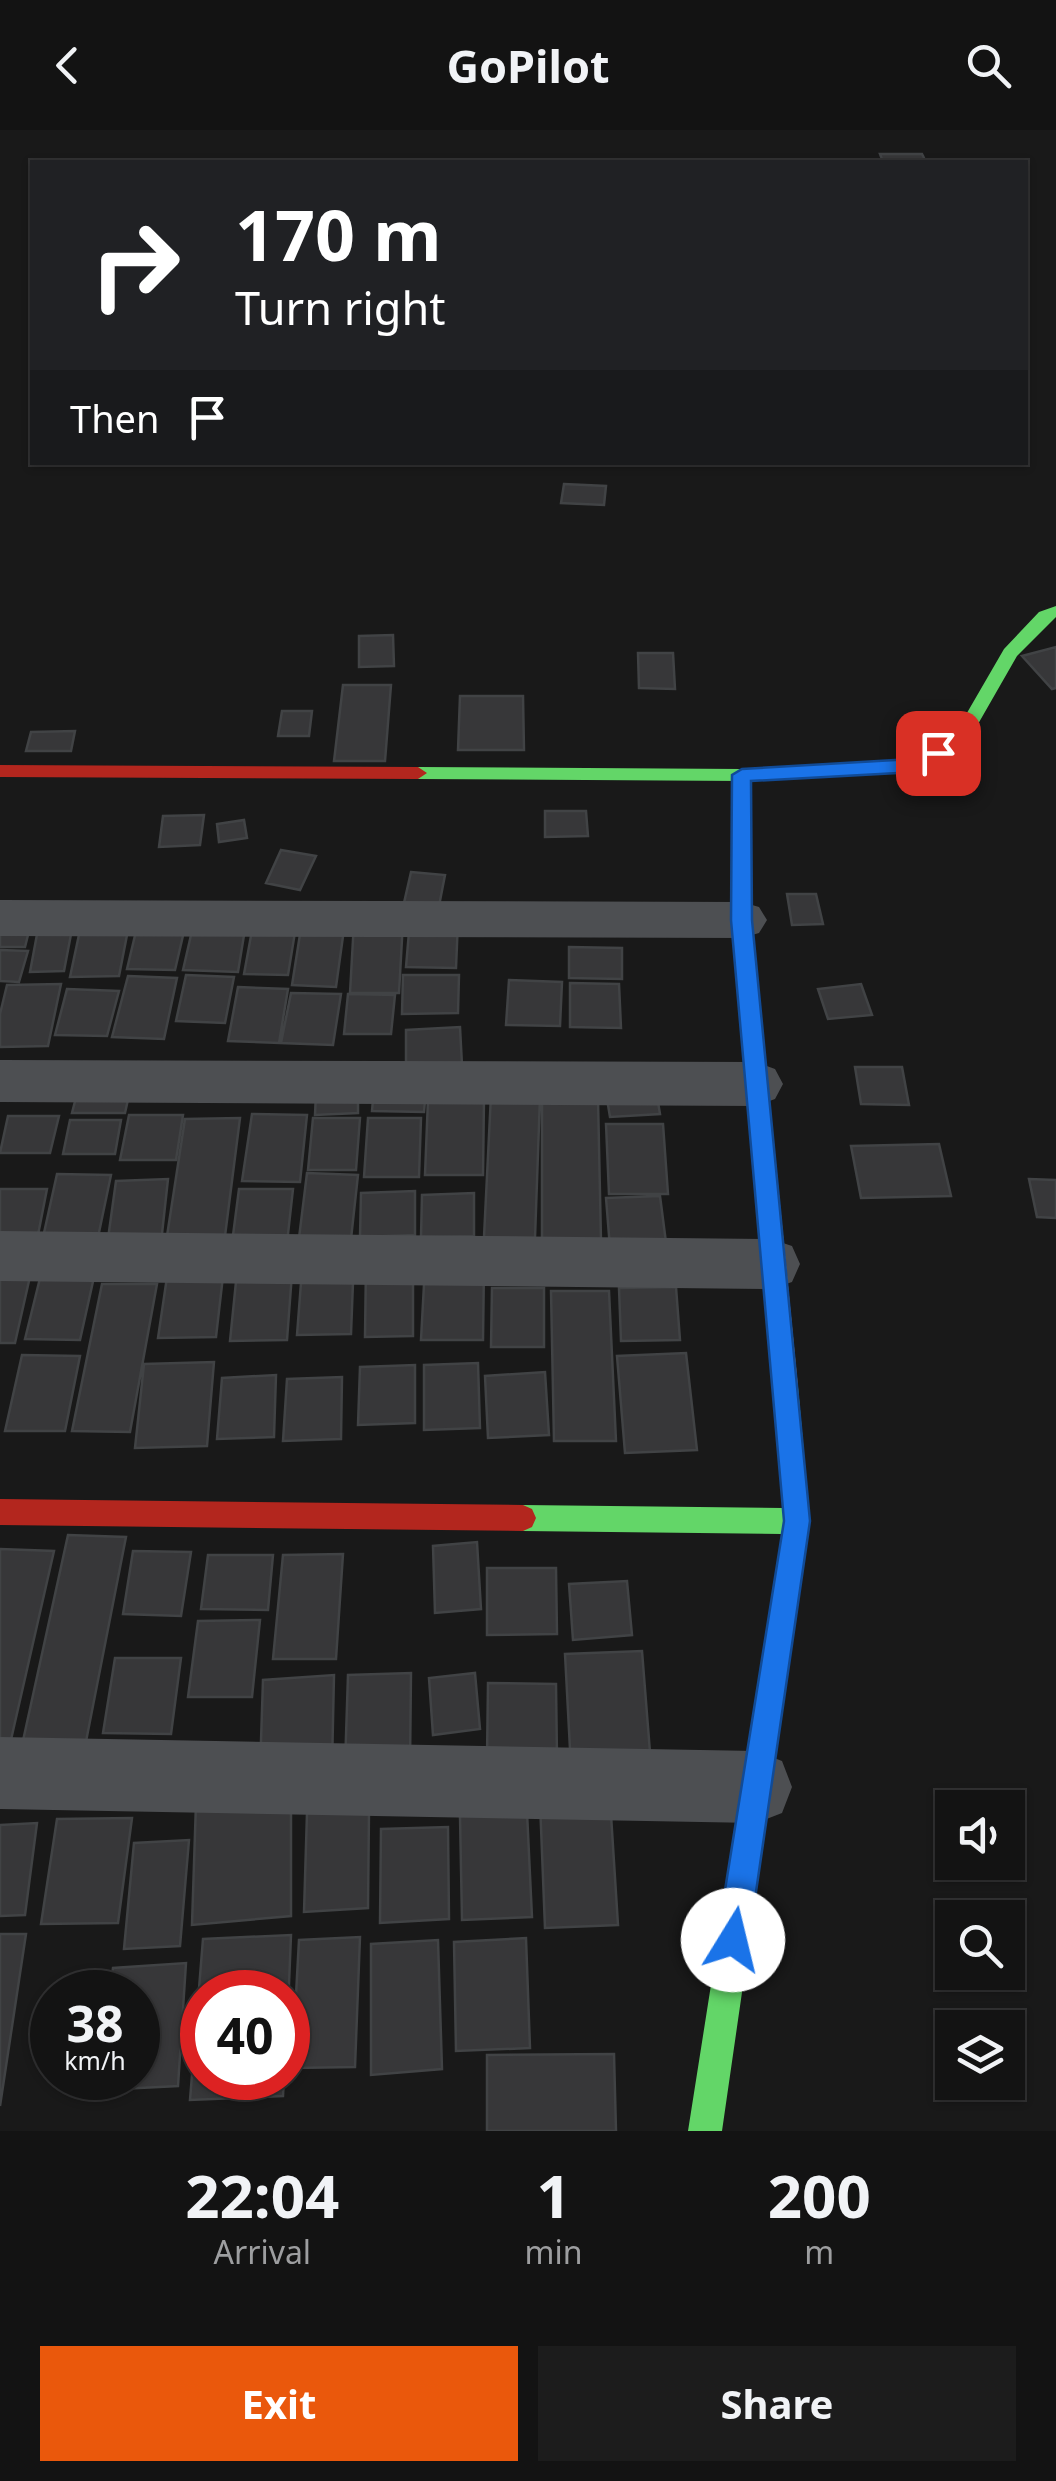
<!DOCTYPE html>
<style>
:root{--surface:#131313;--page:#1c1c1c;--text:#f1f3f6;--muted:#9d9ea0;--line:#323233;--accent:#ea580c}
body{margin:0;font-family:"Noto Sans",sans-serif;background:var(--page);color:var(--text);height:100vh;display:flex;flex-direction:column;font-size:38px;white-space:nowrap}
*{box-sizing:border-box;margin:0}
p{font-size:32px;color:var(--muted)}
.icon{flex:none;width:55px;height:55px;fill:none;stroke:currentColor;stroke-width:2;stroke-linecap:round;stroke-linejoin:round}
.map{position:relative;height:2001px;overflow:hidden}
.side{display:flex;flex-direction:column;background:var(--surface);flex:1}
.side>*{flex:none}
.guide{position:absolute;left:30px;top:30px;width:998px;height:305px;border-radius:0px;box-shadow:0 2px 8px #0004,0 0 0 2px var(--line);background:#202124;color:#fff;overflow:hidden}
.tools{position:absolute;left:935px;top:1660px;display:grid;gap:20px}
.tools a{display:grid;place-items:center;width:90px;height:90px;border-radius:0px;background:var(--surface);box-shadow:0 2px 8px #0004,0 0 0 2px var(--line);font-size:50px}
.speed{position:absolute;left:30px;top:1840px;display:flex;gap:20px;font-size:50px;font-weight:700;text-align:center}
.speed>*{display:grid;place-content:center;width:130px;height:130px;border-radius:50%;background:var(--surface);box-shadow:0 2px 8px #0004,0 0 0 2px var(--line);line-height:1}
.speed small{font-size:25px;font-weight:400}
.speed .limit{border:15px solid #d22;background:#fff;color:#111}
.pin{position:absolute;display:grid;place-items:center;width:85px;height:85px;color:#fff;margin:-42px;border-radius:20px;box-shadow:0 5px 15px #0006}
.me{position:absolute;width:110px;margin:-55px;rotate:9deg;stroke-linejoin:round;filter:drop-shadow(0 0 8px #0008)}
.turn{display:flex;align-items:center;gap:35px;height:210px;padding:0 40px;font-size:45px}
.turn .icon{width:130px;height:130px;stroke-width:2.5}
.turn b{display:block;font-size:70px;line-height:85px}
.then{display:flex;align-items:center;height:95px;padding:0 40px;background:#0003;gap:20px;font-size:38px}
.eta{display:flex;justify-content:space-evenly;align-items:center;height:170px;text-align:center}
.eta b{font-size:60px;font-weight:700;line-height:70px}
.button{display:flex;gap:20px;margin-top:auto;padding:20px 40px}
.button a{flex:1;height:115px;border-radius:0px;background:var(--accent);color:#fff;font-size:40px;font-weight:700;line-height:115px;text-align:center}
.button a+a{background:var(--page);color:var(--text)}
header{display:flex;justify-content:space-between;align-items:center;height:130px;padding:0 40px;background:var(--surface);font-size:45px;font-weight:700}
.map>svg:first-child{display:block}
.building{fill:#373739;stroke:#414345;stroke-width:2.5}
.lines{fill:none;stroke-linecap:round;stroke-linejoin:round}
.street{fill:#4d4f52;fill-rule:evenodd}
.fast{fill:#63d668;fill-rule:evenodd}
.slow{fill:#ff974d;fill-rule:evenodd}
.jam{fill:#b3261e;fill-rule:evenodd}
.route{fill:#1a73e8;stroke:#114b97;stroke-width:2.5}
</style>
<header><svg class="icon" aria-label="back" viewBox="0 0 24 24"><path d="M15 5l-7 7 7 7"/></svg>GoPilot<svg class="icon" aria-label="search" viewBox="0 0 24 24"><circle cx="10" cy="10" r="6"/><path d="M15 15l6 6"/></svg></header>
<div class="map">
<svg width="1056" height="2001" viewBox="0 0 1056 2001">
<rect width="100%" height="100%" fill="#191919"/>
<path class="building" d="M880,24h42l4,8h-43z
M564,354l42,2 -2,19 -43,-2z
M393,505l1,31 -35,1v-31z
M1056,517v41l-4,1 -30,-33z
M638,523h35l2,36 -36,-1z
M343,555h48l-6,76h-51z
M460,566h63l1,54h-66z
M282,581h30l-3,25h-31z
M75,601l-4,20h-45l5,-19z
M545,681h41l2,25 -43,1z
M204,685l-4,30 -41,2 4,-31z
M244,690l3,18 -28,4 -2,-18z
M281,720l35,6 -16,34 -34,-7z
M411,742l34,3 -6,31 -35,-3z
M787,764h29l7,30 -31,1z
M410,790l48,1 -2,47 -50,-1z
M403,791l-4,72h-49l4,-71z
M194,792l52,1 -8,49 -55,-2z
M0,793h31l-6,24h-25z
M253,795l43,1 -8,49 -44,-1z
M137,797h48l-10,43 -48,-1z
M301,798l43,1 -8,58 -44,-2z
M38,799h34l-8,42 -34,1z
M80,800h48l-9,46 -49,1z
M569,817l53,1v31l-53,-1z
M0,820l28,1 -9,31 -19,-1z
M186,845l48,2 -9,46 -49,-2z
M403,845h56l-1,38 -56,1z
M128,846l49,2 -13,61 -52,-2z
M509,850l53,2 -2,44 -54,-1z
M570,853l49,1 2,44 -51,-1z
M61,854l-13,62 -48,1v-33l7,-29z
M861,854l11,31 -44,4 -10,-30z
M238,857l50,2 -9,54 -51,-2z
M67,859l52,2 -12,45 -52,-1z
M291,863l50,1 -8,51 -52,-2z
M348,864l47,1 -4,39h-47z
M460,897l2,38 -56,2v-37z
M855,937h47l7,38 -48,-1z
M79,956h52l-6,27h-53z
M374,958l52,1 -2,23 -52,-1z
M656,960l4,24 -50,3 -4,-24z
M358,961v22l-43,2 1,-22z
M491,965l49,1 -5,142 -51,-1z
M484,968l-1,77h-58l3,-76z
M542,969h56l3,142 -59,-1z
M252,984l55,1 -7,67 -58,-1z
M129,985h54l-7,45h-56z
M8,986h51l-9,37h-50z
M240,988l-15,118h-58l18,-117z
M313,988h47l-4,52h-48z
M368,988h53l-2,59h-55z
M70,990h51l-6,34h-52z
M606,994h57l5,70h-59z
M939,1014l12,52 -90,2 -10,-52z
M307,1043l51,2 -7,64 -52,-1z
M57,1044l54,1 -14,67h-55z
M168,1049l-7,64 -54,3 9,-65z
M1029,1049l27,1v38l-19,-1z
M0,1059h47l-10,51 -37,1z
M239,1059h54l-6,54h-55z
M415,1061v44l-55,2 1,-44z
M474,1063v43l-53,1 1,-42z
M660,1066l8,62 -57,2 -5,-62z
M293,1130l-6,80 -57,1 8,-79z
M413,1133v73l-48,1 1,-72z
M43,1136l53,2 -16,72 -55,-1z
M425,1136h59l-1,74h-62z
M0,1142h31l-16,71h-15z
M223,1146l-7,61 -58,1 9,-61z
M353,1152l-2,52 -54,1 4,-52z
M102,1154h55l-27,148 -58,-1z
M676,1157l4,53 -59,1 -2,-53z
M492,1158h52v59h-53z
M551,1161h58l7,150h-62z
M686,1223l11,97 -72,3 -8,-97z
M22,1225l58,1 -15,75h-60z
M214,1232l-7,84 -72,2 9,-84z
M478,1233l2,65 -56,2v-65z
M415,1235v58l-57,2 2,-58z
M545,1242l4,63 -61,3 -3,-62z
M276,1245l-2,62 -57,2 5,-61z
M342,1247l-1,62 -58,2 4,-62z
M68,1405l58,2 -44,225 -63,-3z
M477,1412l4,67 -46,4 -2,-67z
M0,1419l54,2 -49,215h-5z
M133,1421l58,1 -10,64 -58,-2z
M343,1424l-7,105h-63l10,-104z
M208,1425h65l-5,55 -67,-1z
M487,1438h69l1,66 -70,1z
M627,1451l5,54 -59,5 -4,-56z
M260,1490l-8,77h-64l10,-76z
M642,1521l9,114 -80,3 -6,-114z
M115,1528h66l-10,76 -68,-1z
M411,1543l-1,91 -65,3 3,-92z
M475,1543l5,56 -47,6 -4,-57z
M334,1545l-2,92 -72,5 3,-92z
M488,1553l68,1 1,75h-70z
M291,1665v121l-99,9 4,-122z
M610,1669l8,126 -73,3 -5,-126z
M369,1680l-1,98 -64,4 3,-99z
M527,1682l5,105 -70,3 -2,-104z
M132,1688l-14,105 -77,1 16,-105z
M37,1693l-12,92 -25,1v-91z
M448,1697l1,92 -69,4 1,-94z
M189,1710l-9,106 -56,3 10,-106z
M0,1804h26l-26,172z
M291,1805l-3,74v-17h-86v86h82l-1,18 -93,4 13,-161z
M360,1807l-5,130 -63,1 7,-128z
M526,1808l4,110 -74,3 -2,-109z
M438,1810l4,129 -71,6v-131z
M186,1833l-8,123 -77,4 1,-12h36v-86h-28l3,-24z
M614,1924l2,77h-129v-76z"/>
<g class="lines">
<path class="street" d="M0,770l742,2 17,5 8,13 -8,13 -17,5 -742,-2z
M0,930l756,2 19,7 8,15 -8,15 -19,7 -756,-4z
M0,1101l771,8 21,7 8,18 -8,18 -21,7 -771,-8z
M0,1607l756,14 26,10 10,26 -10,26 -26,10 -756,-14z"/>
<path class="fast" d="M1056,476v11l-39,39 -51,89 -50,26 -174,10 -324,-2 -9,-6 9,-6 324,2 170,-10 41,-22 51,-88 35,-37z
M785,1245l9,4 4,8 12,134 -88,610h-34l94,-597 -259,-3 -9,-4 -4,-9 4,-9 9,-4 260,3 -11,-121 4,-8z"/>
<path class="slow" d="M742,639l9,6 1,145 46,467 -4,8 -9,4 -9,-4 -4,-8 -40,-467 1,-145z"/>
<path class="jam" d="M0,635l418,2 9,6 -9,6 -418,-2z
M0,1369l523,6 9,4 4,9 -4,9 -9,4 -523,-6z"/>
</g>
<path class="route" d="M938,617l6,2v9l-28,14 -165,9 1,139 58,601 -61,419 -5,11 -11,5 -11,-5 -5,-11 67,-419 -53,-601 1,-145 10,-6 170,-10z"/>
</svg>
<div class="tools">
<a><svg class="icon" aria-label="sound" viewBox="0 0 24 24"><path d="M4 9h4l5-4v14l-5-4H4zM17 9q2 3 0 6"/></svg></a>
<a><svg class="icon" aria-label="search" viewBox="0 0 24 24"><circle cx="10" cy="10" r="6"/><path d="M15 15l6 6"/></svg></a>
<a><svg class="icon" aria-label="layers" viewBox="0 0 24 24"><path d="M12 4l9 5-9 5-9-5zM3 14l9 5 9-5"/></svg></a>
</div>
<div class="speed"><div>38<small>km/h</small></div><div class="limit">40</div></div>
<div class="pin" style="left:938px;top:623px;background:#d93025"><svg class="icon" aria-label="arrive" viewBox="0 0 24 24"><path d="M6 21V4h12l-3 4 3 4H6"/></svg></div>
<svg class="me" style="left:733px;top:1810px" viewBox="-20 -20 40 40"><circle r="19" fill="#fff"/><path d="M0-13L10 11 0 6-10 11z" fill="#1a73e8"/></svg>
<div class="guide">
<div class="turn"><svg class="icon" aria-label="right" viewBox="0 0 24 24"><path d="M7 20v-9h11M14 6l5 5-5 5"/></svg><div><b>170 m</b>Turn right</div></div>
<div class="then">Then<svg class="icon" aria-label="arrive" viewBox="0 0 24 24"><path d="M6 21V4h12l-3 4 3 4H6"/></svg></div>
</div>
</div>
<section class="side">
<div class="eta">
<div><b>22:04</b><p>Arrival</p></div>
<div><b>1</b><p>min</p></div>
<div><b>200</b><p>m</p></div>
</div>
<div class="button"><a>Exit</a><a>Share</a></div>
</section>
